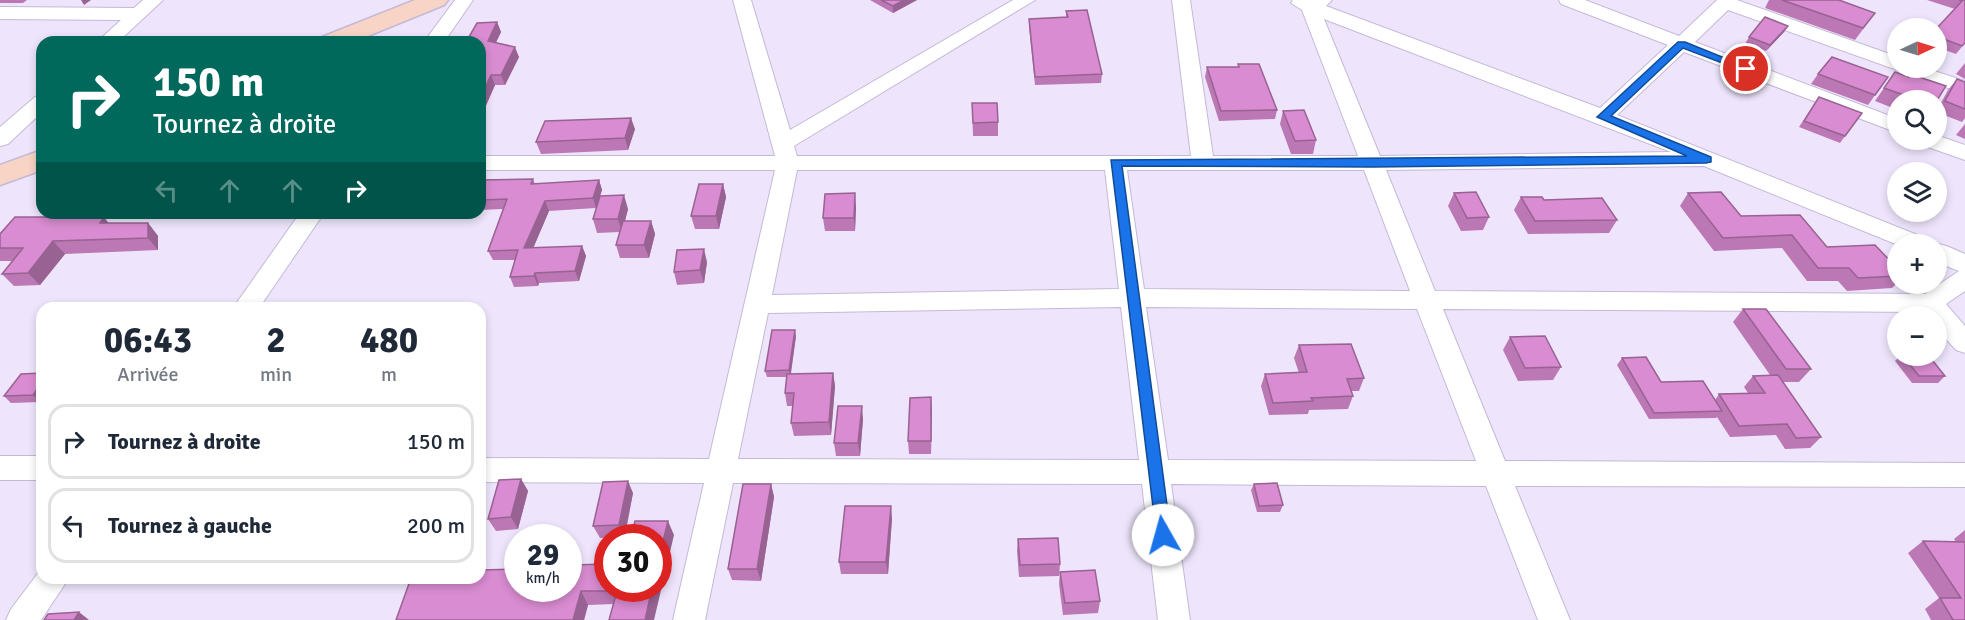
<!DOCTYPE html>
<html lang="fr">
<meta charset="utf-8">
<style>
:root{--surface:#fff;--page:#f6f6f7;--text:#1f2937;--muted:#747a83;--line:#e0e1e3}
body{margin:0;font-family:Signika,sans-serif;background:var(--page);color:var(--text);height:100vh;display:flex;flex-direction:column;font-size:22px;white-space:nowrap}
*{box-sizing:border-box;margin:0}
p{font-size:20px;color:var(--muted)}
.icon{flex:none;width:33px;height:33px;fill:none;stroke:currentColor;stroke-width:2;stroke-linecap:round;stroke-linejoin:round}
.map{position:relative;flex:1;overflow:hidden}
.drawer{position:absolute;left:36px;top:302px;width:450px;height:282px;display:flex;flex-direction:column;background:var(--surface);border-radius:18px;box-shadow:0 3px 9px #0003}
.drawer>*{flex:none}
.guide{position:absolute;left:36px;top:36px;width:450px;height:183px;border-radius:18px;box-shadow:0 3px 9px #0003;background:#00695c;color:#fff;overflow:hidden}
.needle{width:39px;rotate:86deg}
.controls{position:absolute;left:1887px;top:18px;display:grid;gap:12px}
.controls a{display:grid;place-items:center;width:60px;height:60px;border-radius:50%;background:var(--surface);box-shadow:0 3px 9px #0003;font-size:30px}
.speed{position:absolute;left:504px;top:524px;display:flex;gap:12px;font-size:30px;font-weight:700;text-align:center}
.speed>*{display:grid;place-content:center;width:78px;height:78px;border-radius:50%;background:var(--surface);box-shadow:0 3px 9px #0003;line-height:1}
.speed small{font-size:15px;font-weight:400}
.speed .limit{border:9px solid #d22;background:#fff;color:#111}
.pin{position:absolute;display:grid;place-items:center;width:51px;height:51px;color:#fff;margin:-26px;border:3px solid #fff;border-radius:50%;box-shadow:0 2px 6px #0007}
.me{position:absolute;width:66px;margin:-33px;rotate:353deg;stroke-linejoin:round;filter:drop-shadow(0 0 4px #0008)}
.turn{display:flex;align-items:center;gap:21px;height:126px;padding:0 18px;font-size:27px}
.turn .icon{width:78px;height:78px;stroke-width:2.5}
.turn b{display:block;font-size:42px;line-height:51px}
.lanes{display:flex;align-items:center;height:57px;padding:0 18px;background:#0003;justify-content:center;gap:30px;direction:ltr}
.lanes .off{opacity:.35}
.eta{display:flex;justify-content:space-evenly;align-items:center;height:102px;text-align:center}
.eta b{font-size:36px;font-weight:800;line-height:42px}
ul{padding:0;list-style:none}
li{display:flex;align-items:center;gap:18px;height:75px;margin:0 12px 9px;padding:0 6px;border:3px solid var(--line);border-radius:18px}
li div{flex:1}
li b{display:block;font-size:22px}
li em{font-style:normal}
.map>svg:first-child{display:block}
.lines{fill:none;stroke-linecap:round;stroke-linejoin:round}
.street-casing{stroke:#c4b9d5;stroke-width:2}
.secondary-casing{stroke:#c4b9d5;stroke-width:3}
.street{fill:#fff;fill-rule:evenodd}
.secondary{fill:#f8d4c6;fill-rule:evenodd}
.wall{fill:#bb78b4}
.shaded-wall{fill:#986292}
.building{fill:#d98cd1;stroke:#986292;stroke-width:1.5}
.route{fill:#1a73e8;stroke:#114b97;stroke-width:1.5}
</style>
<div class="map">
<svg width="1965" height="620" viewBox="0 0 1965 620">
<rect width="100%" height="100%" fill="#eee5fc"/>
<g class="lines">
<g class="street-casing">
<path id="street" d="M143,0h20l-45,42h-21l24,-22 -121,-1v-12l134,1z
M455,0h18l-29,42h-20z
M733,0h18l39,130 223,-130h22l-241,146 3,10h394l-19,-156h18l23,156h145l-56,-146 -11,-7 2,-3h39l-6,6 274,102 68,-63 -107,-41 -2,-4h26l94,36 38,-36h20l161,57v11h27l40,13v13l-237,-84 -33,32 203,77v14l-214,-81 -67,63 308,123 4,6 -31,1 -194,-79 -318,4 49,121 490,3 34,-23 -23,-9v-18h-3c11,-1 22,6 32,10v37l-19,13 19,22v27l-9,-3 -20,-22v-12h-9l-4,-4 -480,-3 62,152 460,2v24l-450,-1 55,134h-32l-52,-134 -315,-2 19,136h-32l-16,-136 -409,-1 -28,137h-32l31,-137 -224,-1v-24l229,1 66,-289h-295v-14h295zM1324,19l347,133 -291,4zM797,170h308l14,119 -347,6zM1127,170h237l46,121 -266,-2zM1121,307l18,153 -401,-1 30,-146zM1146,307l271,2 59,152 -308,-1z
M42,95v17l-34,32 -8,2v-19l35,-30z
M1936,135l29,10v15l-43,-15 -3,-5h17z
M300,213h24l-65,95h-26z
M0,456h42v24h-42z
M42,568v10h27l-28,42h-35l5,-11z"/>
</g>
<g class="secondary-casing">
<path id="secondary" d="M415,0h33l-4,5 -91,37h-35l4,-5z
M42,150v20l-42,15v-20z"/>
</g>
<use href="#street" class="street"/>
<use href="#secondary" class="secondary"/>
</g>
<path class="wall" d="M0,0h27l-4,3h-23z
M870,0h47l-24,13z
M1769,0h70l36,13 -20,27 -90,-32z
M1927,0h38v43l-9,11 -20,-7v-18l19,-20z
M1066,11l36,63 -1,9 -66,2 -6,-58v-8l37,-1z
M497,22l4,10 -5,10 23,15 -14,28h-10l-15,34v-77z
M1788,26l-4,6 -18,19 -21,-7 4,-7z
M1965,63v16l-9,-5z
M1238,64l39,46 -2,9 -56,2 -14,-44 2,-10h31z
M1895,72l13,5 2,-3 26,26h-38v10l-23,-9z
M1818,74l70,3 -20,28 -57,-21z
M1957,79l8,3v36l-3,4 -26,-10 12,-22z
M972,103l26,19v14h-25z
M1814,104l48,9 -22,30 -41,-16z
M1283,111l33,29 -3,14h-22l-11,-30z
M1965,124v15l-9,-4z
M635,129l-7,21 -87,4 -5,-12z
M533,179l2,5 64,-4 3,10 -2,6 28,13 -3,12h26l4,13 -6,24h-29l-4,-13 4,-13 -23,1 -4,-14 3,-11 -47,3 -16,37 49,-2 4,10 -7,25 -40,2 -1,3 -24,1 -4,-10 5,-17h-22l-5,-9 15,-42 -23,1v-30z
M723,184l3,13 -7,32h-24l-4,-13z
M1454,193l35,24 -6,13 -22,1 -13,-25z
M1688,193l53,23 86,31 71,22v13l-6,6 -45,3 -9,-10h-31l-25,-33 -68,3 -34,-45z
M1521,197l23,3 73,20 -8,13 -81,1 -14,-24z
M856,207l-1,24h-30l-2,-13z
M109,223h39l10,13v14l-93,4 -25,31 -26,1 -12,-12 11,-13h-13v-27z
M707,262l-3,21 -27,2 -3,-13z
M1743,309l68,60 -12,13h-16l38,55 -11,11 -25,1 -9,-14 -46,2 -13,-20 -1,1 -67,1 -32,-54 5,-7 39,24 54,18 4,-6 29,-1 -4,-6 9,-11 17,-1 -37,-53z
M796,336l-5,38 42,-1 2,13 -4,49 -37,1 -3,-13 2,-17h-6l-2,-13 2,-16h-20l-2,-6z
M1510,337l51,30 -8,13 -35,1 -15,-31z
M1299,345l65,33 -5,13h-8l2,5 -5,13 -39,1 -1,4 -39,1 -8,-29 4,-12 34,-1 -5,-15z
M1900,356h29l16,20 -7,7h-26l-17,-22z
M42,373v26l-2,3 -29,1 -7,-7z
M931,397v57h-22l-1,-13z
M863,419l-3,37h-24l-2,-13z
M521,479l7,12 -10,38 -22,2 -8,-12z
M771,484l3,13 -13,84 -29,-1 -4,-11z
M1254,484l29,21 -3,7h-23l-6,-22z
M633,493l-8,44 -25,1 -7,-12z
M892,518l-4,56h-47l-2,-12z
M1965,530v90h-34l-6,-11 14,-11 -31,-45 15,-12 33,1 -2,-3z
M674,535l-61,69 -25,1 -4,15h-188l15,-42 197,10z
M1018,539l42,25 -1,12 -40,1 -2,-26z
M1060,572l40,29 -2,12 -35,2 -4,-31z
M177,578h37l-35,1z"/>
<path class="shaded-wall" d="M81,0h10l-7,5z
M904,0h13l-24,13v-7z
M497,22l4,10 -9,19 -4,-10z
M1788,26l-4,6 -18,19 4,-6z
M515,47l4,10 -14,28 -4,-10z
M491,75l4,10 -15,34v-20z
M631,118l4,11 -7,21 -3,-12z
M599,180l3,10 -6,18 -3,-10z
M723,184l3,13 -7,32 -3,-13z
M855,193l1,14 -1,24 -1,-13z
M624,195l4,14 -6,23 -4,-13z
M545,201l4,10 -20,47 -5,-10z
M104,217l10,13 -14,-7z
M651,221l4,13 -6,24 -5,-13z
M148,223l10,13v14l-10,-12z
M53,241l12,13 -25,31 -12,-12z
M582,246l4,10 -7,25 -4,-10z
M704,249l3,13 -3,21 -4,-13z
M535,273l4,10 -1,3 -4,-10z
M795,330l1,6 -6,41 -1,-7z
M833,373l2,13 -4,49 -2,-13z
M42,383v16l-2,3 -7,-7z
M931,397l1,13 -1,44z
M862,406l1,13 -3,37 -2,-13z
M521,479l7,12 -10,38 -7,-12z
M628,481l5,12 -9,44 -5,-12z
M771,484l3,13 -13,84 -4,-12z
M891,506l1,12 -4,56 -2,-12z
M668,521l6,14 -20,85h-9l7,-32h6v-26z
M581,591l7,14 -4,15h-11z
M79,612l10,8h-15z"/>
<path class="building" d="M881,0h23l-11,6z
M1782,0h57l36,13 -12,15z
M1959,0h6v43l-3,3 -26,-10v-7l26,-28z
M1087,10l15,64 -67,3 -6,-58 39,-2 -2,-6z
M1765,17l23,9 -18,19 -21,-8z
M497,22l-9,19 27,6 -14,28h-10l-11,24v-57h-14l11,-19z
M1832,57l56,20 -13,18 -57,-21z
M1238,64h21l18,46 -56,1 -14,-44h32z
M1895,72l14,5 1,-3 36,12 -10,16v-2h-18l-34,-12z
M1957,79l8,3v27l-20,-8z
M1819,97l43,16 -17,23 -41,-15z
M972,103h25l1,19 -25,1z
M1304,110l12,30 -21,1 -12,-30z
M631,118l-6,20 -89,4 9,-21z
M533,179l-2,5 68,-4 -6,18 -48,3 -21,47 58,-2 -7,25 -40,2 -1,3 -24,1 8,-27 -30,1 19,-52 -27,1v-20z
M699,184h24l-7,32h-25z
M1476,192l13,25 -22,1 -13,-25z
M1721,192l20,24 59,-1 27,32 48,-2 23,24v7l-40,2 -9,-10h-31l-26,-33 -69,3 -35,-45z
M855,193l-1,25h-31l2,-24z
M624,195l-6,24h-25l7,-23z
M1521,197h21l2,3 58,-2 15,22 -82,1z
M15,217h89l-4,6h48v15l-95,3 -25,32 -26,1 21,-26h-23v-14z
M623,221h28l-7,24h-28z
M704,249l-4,21 -26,2 3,-22z
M1743,309h23l45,60h-25z
M772,330h23l-6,40 -24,1z
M1545,336l16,31 -36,1 -15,-31z
M1351,344l13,34 -17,1 6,17 -42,2 2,3 -40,2 -8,-29 42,-2 -8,-27z
M1903,356h26l16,20h-26z
M1646,357l15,25 42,-1 19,30 -68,2 -32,-55z
M42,373v10l-9,12 -29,1 17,-22z
M833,373l-4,49 -38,1 3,-30h-9l2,-19z
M1778,375l43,62 -25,1 -9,-14 -48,2 -20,-32 46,-1 -12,-17z
M931,397v44h-23l2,-43z
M838,406h24l-4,37h-24z
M521,479l-10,38 -23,2 11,-39z
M628,481l-9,44 -26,1 10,-44z
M1277,483l6,22 -24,1 -5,-22z
M743,484h28l-14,85h-29z
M845,506h46l-5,56h-47z
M635,521h33l-10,41v-25h-27z
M1058,538l2,26 -40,1 -2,-26z
M1923,541l42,1v78h-12l-13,-22h21z
M608,564v24h44l-7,32h-36l8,-29h-36l-8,29h-177l15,-42h69v-8l38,-1v19h50v-19h1l1,-4z
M1095,570l5,31 -35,2 -5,-31z
M79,612l-5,8h-30l4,-6z"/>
<path class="route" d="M1678,42h7l67,27 -9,2 -60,-23 -72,68 100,41v5l-5,1 -334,4 -250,-1 49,369 -2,5h-12l-46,-380 576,-4 -90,-39z"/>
</svg>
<div class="controls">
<a><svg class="needle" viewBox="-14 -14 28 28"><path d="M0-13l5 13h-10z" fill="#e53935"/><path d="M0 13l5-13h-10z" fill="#747a83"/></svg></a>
<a><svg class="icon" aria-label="search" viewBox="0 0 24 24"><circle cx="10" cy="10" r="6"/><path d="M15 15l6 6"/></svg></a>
<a><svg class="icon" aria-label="layers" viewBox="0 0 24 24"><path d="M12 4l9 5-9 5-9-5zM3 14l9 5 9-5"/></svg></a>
<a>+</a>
<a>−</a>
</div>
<div class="speed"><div>29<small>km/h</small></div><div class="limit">30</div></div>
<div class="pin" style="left:1746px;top:69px;background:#d93025"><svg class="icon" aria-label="arrive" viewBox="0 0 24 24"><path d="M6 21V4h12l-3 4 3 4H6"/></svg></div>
<svg class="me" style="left:1163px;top:535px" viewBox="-20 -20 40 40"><circle r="19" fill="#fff"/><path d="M0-13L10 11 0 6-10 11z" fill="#1a73e8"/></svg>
<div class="guide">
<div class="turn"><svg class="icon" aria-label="right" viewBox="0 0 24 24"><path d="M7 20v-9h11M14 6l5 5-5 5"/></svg><div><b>150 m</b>Tournez à droite</div></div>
<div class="lanes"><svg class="icon off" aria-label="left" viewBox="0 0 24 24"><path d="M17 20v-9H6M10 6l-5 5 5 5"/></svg><svg class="icon off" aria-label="ahead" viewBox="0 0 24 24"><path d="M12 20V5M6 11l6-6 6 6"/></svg><svg class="icon off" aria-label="ahead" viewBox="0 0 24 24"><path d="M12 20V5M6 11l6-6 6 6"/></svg><svg class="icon" aria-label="right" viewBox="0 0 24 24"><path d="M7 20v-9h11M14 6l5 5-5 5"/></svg></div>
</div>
<section class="drawer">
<div class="eta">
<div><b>06:43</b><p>Arrivée</p></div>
<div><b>2</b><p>min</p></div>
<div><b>480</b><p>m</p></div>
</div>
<ul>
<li><svg class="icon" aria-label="right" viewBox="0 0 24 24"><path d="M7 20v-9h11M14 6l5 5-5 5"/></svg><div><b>Tournez à droite</b></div><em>150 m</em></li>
<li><svg class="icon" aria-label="left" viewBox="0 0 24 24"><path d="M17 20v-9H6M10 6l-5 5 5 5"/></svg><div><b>Tournez à gauche</b></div><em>200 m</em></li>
</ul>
</section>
</div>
